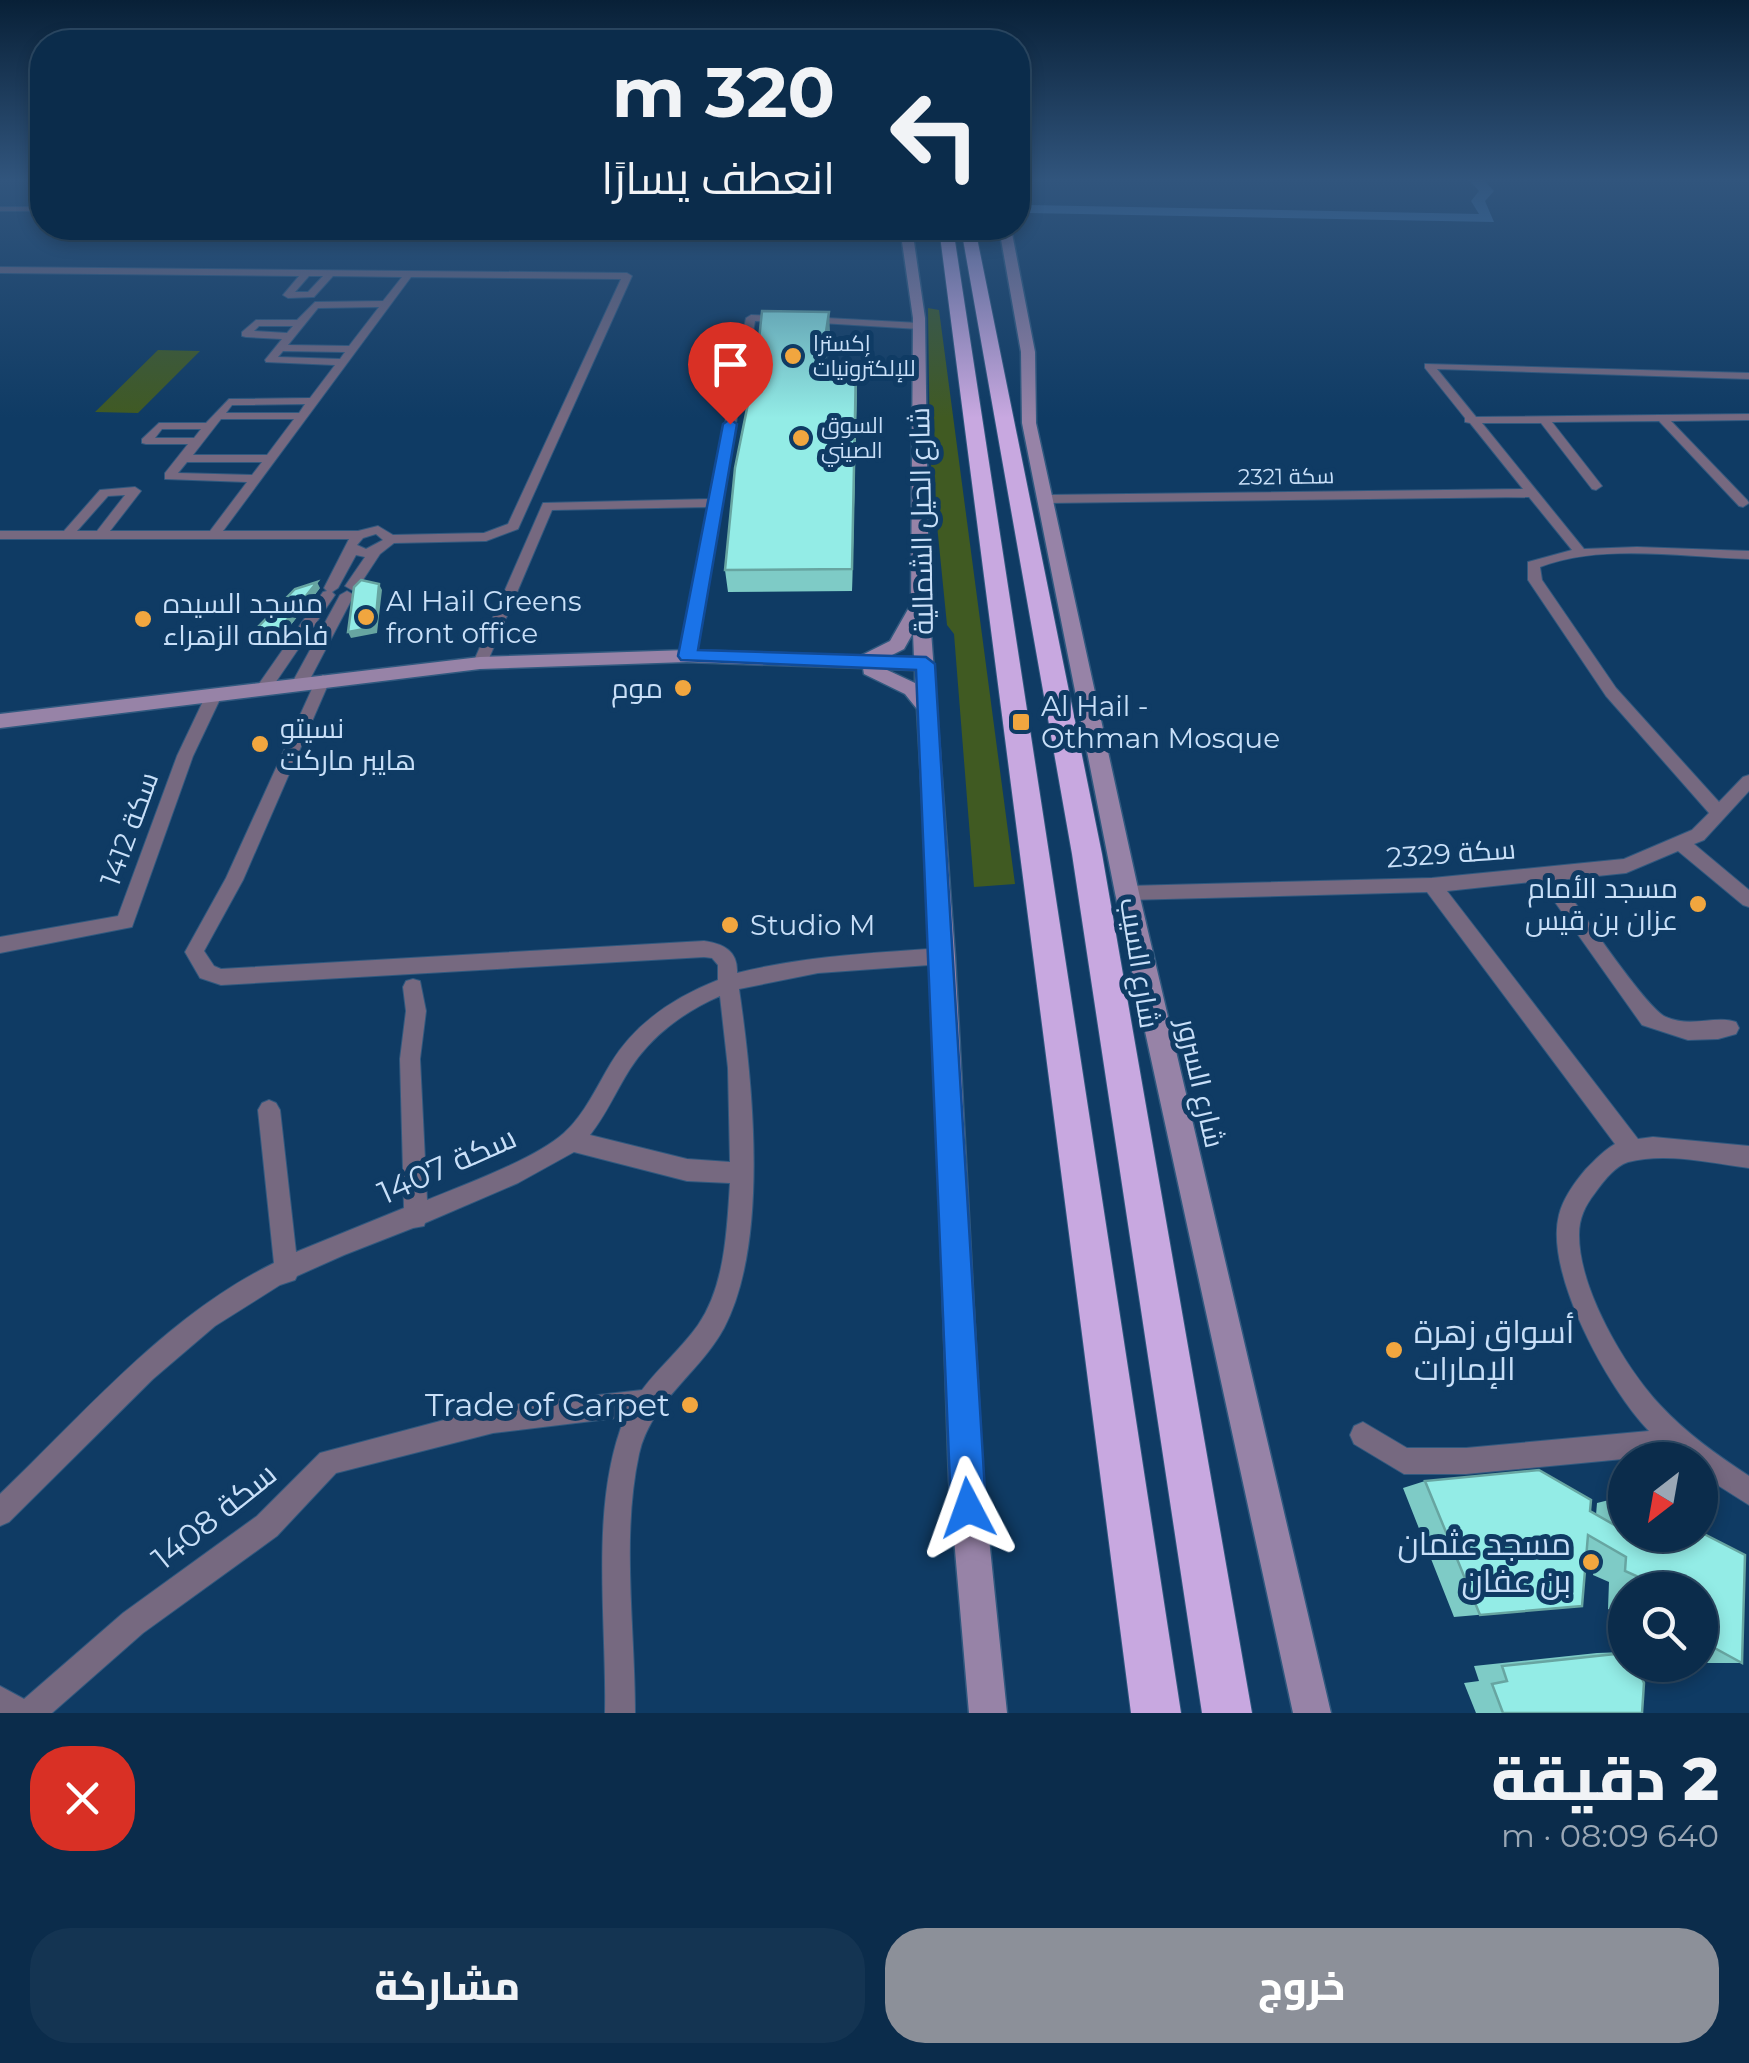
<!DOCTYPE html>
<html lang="ar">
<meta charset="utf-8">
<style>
:root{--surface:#0b2c4b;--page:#143452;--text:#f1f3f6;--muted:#9aa7b5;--line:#2b4863;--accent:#8c9099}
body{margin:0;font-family:Montserrat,Cairo,sans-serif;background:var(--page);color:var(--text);direction:rtl;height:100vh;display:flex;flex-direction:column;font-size:38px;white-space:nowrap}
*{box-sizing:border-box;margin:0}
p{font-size:32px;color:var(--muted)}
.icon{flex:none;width:55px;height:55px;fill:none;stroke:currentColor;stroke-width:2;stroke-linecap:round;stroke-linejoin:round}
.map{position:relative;height:1713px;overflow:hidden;direction:ltr}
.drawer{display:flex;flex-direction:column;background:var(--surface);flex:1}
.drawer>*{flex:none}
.hud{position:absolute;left:30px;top:30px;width:1000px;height:210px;border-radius:40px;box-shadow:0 5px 15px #0003,0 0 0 2px var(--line);direction:rtl;background:#0b2c4b;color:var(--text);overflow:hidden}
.needle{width:65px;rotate:211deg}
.controls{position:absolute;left:1608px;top:1442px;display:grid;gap:20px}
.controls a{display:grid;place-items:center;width:110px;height:110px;border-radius:50%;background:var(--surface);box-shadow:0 5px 15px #0003,0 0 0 2px var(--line);font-size:50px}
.pin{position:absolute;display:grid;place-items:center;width:85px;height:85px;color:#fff;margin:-102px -42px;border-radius:50% 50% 50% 0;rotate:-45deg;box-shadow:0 0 10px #0007}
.pin .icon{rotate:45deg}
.me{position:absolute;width:110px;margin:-55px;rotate:356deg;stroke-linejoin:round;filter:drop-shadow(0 0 8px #0008)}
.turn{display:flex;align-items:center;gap:35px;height:210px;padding:0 30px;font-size:45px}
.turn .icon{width:130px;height:130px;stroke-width:2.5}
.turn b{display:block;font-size:70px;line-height:85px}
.round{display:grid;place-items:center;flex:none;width:105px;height:105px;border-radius:40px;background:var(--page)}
.summary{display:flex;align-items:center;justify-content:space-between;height:170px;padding:0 30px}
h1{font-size:60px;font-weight:800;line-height:75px}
.cta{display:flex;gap:20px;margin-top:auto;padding:20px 30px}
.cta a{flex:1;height:115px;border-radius:40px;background:var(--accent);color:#fff;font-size:40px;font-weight:800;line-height:115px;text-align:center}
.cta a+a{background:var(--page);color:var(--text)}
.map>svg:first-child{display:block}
.green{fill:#405a22}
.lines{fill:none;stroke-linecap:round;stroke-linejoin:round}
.river{fill:#407ab5;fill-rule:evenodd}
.street-casing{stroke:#30597f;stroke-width:2}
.secondary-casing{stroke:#30597f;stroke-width:3}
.highway-casing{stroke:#30597f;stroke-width:2}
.street{fill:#766980;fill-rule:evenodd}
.secondary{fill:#9783a7;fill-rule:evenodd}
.highway{fill:#c8a8e0;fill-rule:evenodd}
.wall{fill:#7ecbc6}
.shaded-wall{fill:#67a5a1}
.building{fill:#93ece6;stroke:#67a5a1;stroke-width:2.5}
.route{fill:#1a73e8;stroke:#114b97;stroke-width:2.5}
.poi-dot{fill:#f1a63f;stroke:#0f3b64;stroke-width:4}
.labels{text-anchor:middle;stroke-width:10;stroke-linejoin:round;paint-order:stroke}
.far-poi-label{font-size:22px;fill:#c8dff8;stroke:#0f3b64;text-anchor:start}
.far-street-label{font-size:22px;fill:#c8dff8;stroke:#0f3b64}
.street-label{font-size:28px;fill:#c8dff8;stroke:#0f3b64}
.poi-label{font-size:28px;fill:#c8dff8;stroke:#0f3b64;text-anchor:start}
.near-street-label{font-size:32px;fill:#c8dff8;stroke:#0f3b64}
.near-poi-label{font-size:32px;fill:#c8dff8;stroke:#0f3b64;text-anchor:end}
</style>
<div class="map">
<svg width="1749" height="1713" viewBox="0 0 1749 1713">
<rect width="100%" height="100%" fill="#0f3b64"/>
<path class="green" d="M928,308l11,2 76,574 -41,3 -20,-253 -7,-9 -17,-170z
M158,350l42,1 -62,62 -43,-1z"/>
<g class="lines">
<path class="river" d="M1467,178h15l12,13 -9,10 9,21 -465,-9 -7,-4 7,-4 450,9 -8,-13 8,-10z
M990,228h17l-12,7 -7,-4z"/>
<g class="street-casing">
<path id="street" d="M0,207h42v4h-42z
M0,267l627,6 5,3 -114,253 -32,12 -92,2 -14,11 -23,35 -5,1 -7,-4 20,-29 -9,-2 -18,33 -6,4 3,3 -66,97 -5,1 -8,-5 67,-96 4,-1 -3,-3 25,-49h-349v-8h64l36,-41 35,-3 6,4 -31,40h100l37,-49 -82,-3v-6l23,-29h-42l-4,-1v-4l17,-16h47l23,-24 81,-1 25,-33 -69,-3 -1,-2 17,-21 -36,-2 -4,-1v-4l14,-12h41l18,-18 68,-1 19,-24 -69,-1 -19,21 -26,1 -5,-3 16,-19 -299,-3zM309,276h14l-15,16h-13zM411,277l210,2 -113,245 -24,9 -91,2 -15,-9 -20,5h-135zM379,307l-30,39 -61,-1 30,-37zM259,326h34l-6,7 -33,-2zM283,351l62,1 -5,7 -62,-2zM305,404l-6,9h-73l6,-8zM221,419h73l-27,36h-74zM162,429h39l-7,9h-39zM187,462h75l-10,13 -74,-2zM125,495l-28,36h-20l31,-35zM376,534l7,6 -17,9 -9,-4 6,-7z
M751,315l31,1 5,3 -5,3 -27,-1 -63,338h-10l-2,-3 29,-149 -157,3 -65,153 -7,5 -5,-2 -2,-3 70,-160 167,-4 36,-181z
M808,317l111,6 5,3 -5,3 -114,-7v-4z
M1425,364l324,9v6l-312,-10 39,48 273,-3v6l-78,1 76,79 2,3 -6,4 -4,-1 -80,-85 -107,1 50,64 -6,4 -4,-1 -51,-66h-59l102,126 53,-2 112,4v8c-65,-2 -148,-16 -209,8l2,13 74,108 103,114 24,-25 6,-2v16l-45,49 -10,4 55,46v17l-6,-2 -65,-54 -52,22 -67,7c17,23 88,130 107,137 25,11 49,-2 70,5l3,6 -3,6 -18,5 -30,1 -46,-15 -102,-144 -93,10 191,248 15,-2 96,9v22c-39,-5 -83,-16 -121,-6 -13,4 -25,20 -33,31 -10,13 -16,25 -16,42 0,54 45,131 81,170 26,28 57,50 89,71v29l-49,-31v-14h-18l-7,-6 -209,20h-62l-50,-30 -4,-9 4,-9 9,-4 44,26h59l183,-17c-40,-41 -105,-158 -90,-216 4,-17 16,-33 27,-46 9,-9 18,-19 29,-25l-188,-252 -300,8 -6,-2 -3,-5 3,-5 6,-2 305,-8 192,-19 68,-29 17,-17 -103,-117 -78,-116v-18l44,-12 -43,-53 -484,6 -6,-4 6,-4 478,-6 -53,-66 -5,-1v-4l-40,-50z
M347,591l7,4 -46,88 -8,5 -5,-1 -3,-4 48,-88z
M323,675l7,5 -87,200 -39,71 10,15 7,3 483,-28c20,3 34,10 33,32 68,-17 136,-20 206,-25l7,2 2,6 -2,6 -7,2 -125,9 -79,16c14,95 30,253 -15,339 -25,46 -73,73 -85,126 -18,83 -4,174 -4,259h-30c2,-94 -16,-208 20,-296l-132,16 -157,40 -59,63 -134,97 -91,80h-52v-27l24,13 99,-86 134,-97 63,-63 173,-46 149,-17c17,-23 39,-41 56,-65 27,-39 29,-95 32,-142l-43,-2 -113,-29 -56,31 -93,40 -1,3 -11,2 -69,27 -47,21 -2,4 -15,5 -65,41 -62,53 -144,143 -9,4v-32c86,-82 166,-178 274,-231l-16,-153 4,-7 7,-3 7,3 4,7 16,142 108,-44 -4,-149 6,-48 -3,-24 3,-6 7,-2 7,2 6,30 -6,48 7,141c37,-15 108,-41 137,-67 21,-19 33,-47 47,-70 25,-41 64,-66 107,-83v-15l-6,-7 -8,-1 -483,28 -21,-7 -15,-26 41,-74 90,-198zM720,996l8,72 2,94 -43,-3 -97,-24c16,-20 26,-44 40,-66 21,-33 55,-58 90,-73z
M214,690l8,5 -29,61 -61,171 -132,26v-16l118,-21 59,-160 29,-61z"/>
</g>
<g class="secondary-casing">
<path id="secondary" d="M900,228h12l13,90 4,286 26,352 28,524 24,233h-38l-20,-233 -18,-524 -14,-247 -12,-15 -41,-20 -1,-6 -176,-6 -207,7 -480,59v-14l480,-57 207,-7 173,6 30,-15 21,-37 2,-286zM913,633l1,24h-26l16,-8zM885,669l30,1v13z
M999,228h12l24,124 1,71 103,470 192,820h-38l-178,-820 -93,-470 -1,-71z"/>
</g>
<g class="highway-casing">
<path id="highway" d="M939,228h14l228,1485h-50z
M961,228h14l127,626 150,859h-50l-130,-859z"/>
</g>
<use href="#street" class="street"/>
<use href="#secondary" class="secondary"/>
<use href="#highway" class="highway"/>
</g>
<path class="wall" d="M830,332l-5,33 32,20 -5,206 -124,1 -3,-22z
M320,588l-38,48 -22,-3 -3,-5z
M1539,1470l52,30 -1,11 6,4 1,-12 28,-7v39h75v-3l45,23 -3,108h-38l-4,-2v-71h-75v28l-17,-9 1,-27 -16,-7 2,-14 -9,-4 -4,49 -128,11 -51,-129 22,-7z
M1625,1652l17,61h-166l-12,-30 15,-2 -5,-15 123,-13z"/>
<path class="shaded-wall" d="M829,312l1,20 -8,54 -1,-21z
M856,364l1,21 -5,206v-22z
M317,582l3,6 -38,48 -3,-6z
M379,584l3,6 -5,43 -26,5 -3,-6z"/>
<path class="building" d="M762,311l67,1 -8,53 35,-1 -4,205 -127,1 10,-102 22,-109z
M361,580l18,4 -4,43 -27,5 6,-45z
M317,582l-38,48 -22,-2 38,-39z
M1539,1470l52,30 -1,11 35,20v4h75v-3l45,23 -3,108 -42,-23v-50h-59v-12l-16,-7 1,-14 -38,-22 -6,71 -102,9 -55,-134z
M1625,1653v12h11l8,18 -2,30h-139l-11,-29 15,-3 -5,-15z"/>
<linearGradient id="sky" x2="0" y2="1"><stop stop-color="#082037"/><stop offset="0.43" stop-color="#31557d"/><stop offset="1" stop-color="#31557d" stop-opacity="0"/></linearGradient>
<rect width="1749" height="418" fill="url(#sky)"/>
<path class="route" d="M730,419l7,5 -39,226 228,7 9,7 51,844 -5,12 -13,5 -12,-5 -5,-12 -35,-838 -235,-10 -3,-4 45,-232z"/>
<g class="poi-dot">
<circle cx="793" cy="356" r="10"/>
<circle cx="801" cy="438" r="10"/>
<circle cx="366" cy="617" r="10"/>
<circle cx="143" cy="619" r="10"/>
<circle cx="683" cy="688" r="10"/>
<rect x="1011" y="712" width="20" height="20" rx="5"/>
<circle cx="260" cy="744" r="10"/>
<circle cx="1698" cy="904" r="10"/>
<circle cx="730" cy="925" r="10"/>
<circle cx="1394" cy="1350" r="10"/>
<circle cx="690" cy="1405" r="10"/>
<circle cx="1591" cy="1562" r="10"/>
</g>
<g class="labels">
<g class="far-poi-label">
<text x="813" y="351">إكسترا<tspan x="813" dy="25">للإلكترونيات</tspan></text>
<text x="821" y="433">السوق<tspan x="821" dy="25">الصيني</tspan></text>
</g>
<g class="far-street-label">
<text transform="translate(1286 476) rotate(-1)" y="8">سكة 2321</text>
</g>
<g class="street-label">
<text transform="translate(921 521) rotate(-91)" y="10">شارع الحيل الشمالية</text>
<text transform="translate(129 829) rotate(-70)" y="10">سكة 1412</text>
<text transform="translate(1451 853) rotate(-4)" y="10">سكة 2329</text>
<text transform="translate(1140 963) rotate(81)" y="10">شارع السيب</text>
<text transform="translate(1201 1083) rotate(77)" y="10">شارع السرور</text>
</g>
<g class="poi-label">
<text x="386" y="611">Al Hail Greens<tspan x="386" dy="32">front office</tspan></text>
<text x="163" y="613">مسجد السيده<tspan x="163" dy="32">فاطمه الزهراء</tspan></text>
<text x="663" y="698" text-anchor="end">موم</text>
<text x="1041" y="716">Al Hail -<tspan x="1041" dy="32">Othman Mosque</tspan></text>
<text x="280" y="738">نسيتو<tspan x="280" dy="32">هايبر ماركت</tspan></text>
<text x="1678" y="898" text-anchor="end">مسجد الأمام<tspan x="1678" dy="32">عزان بن قيس</tspan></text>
<text x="750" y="935">Studio M</text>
</g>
<g class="near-street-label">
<text transform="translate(447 1165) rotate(-24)" y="11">سكة 1407</text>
<text transform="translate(214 1516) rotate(-39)" y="11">سكة 1408</text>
</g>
<g class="near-poi-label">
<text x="1414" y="1343" text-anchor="start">أسواق زهرة<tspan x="1414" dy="37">الإمارات</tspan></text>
<text x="670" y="1416">Trade of Carpet</text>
<text x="1571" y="1555">مسجد عثمان<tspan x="1571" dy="37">بن عفان</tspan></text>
</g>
</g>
</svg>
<div class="controls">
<a><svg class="needle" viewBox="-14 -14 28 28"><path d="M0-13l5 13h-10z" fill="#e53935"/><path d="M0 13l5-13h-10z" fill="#9aa7b5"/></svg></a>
<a><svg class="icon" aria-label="search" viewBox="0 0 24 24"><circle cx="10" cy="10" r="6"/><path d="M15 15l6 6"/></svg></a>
</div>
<div class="pin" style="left:730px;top:424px;background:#d93025"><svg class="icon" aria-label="arrive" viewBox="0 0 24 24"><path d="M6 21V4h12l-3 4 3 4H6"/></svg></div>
<svg class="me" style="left:968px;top:1508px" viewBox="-20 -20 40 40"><path d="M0-17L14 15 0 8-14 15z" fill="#1a73e8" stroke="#fff" stroke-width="4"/></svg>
<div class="hud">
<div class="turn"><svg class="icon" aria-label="left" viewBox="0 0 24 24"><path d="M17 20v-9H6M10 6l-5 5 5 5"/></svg><div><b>320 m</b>انعطف يسارًا</div></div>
</div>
</div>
<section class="drawer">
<div class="summary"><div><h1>2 دقيقة</h1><p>640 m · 08:09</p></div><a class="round" style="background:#d93025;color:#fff"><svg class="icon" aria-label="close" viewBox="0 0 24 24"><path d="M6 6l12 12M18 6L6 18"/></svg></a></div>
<div class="cta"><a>خروج</a><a>مشاركة</a></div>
</section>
